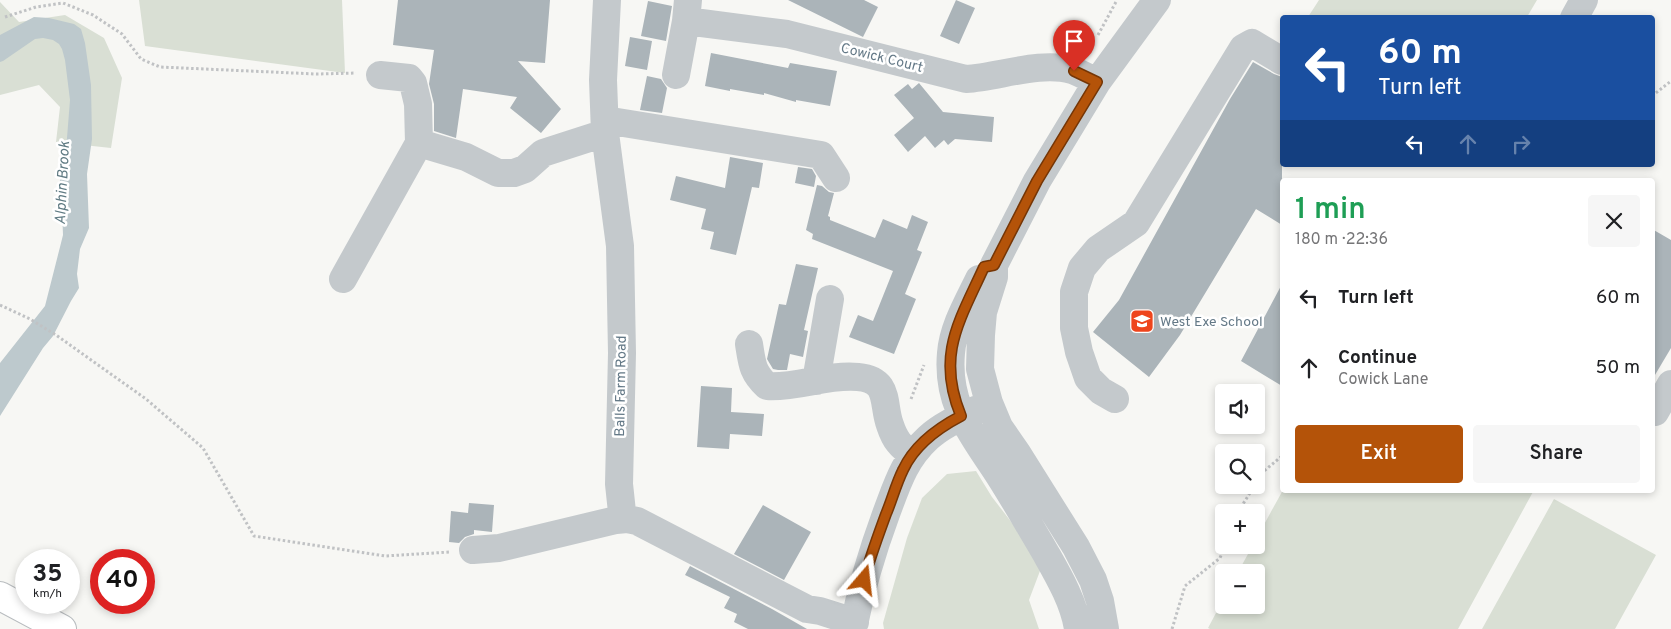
<!DOCTYPE html>
<meta charset="utf-8">
<style>
:root{--surface:#fff;--page:#f6f6f6;--text:#202124;--muted:#757577;--accent:#b45309}
body{margin:0;font-family:Overpass,sans-serif;background:var(--page);color:var(--text);height:100vh;display:flex;flex-direction:column;font-size:19px;white-space:nowrap}
*{box-sizing:border-box;margin:0}
p{font-size:16px;color:var(--muted)}
.icon{flex:none;width:28px;height:28px;fill:none;stroke:currentColor;stroke-width:2;stroke-linecap:round;stroke-linejoin:round}
.map{position:relative;flex:1;overflow:hidden}
.details{position:absolute;left:1280px;top:178px;width:375px;height:315px;display:flex;flex-direction:column;background:var(--surface);border-radius:5px;box-shadow:0 2px 8px #0003}
.details>*{flex:none}
.top-card{position:absolute;left:1280px;top:15px;width:375px;height:152px;border-radius:5px;box-shadow:0 2px 8px #0003;background:#1a4fa0;color:#fff;overflow:hidden}
.controls{position:absolute;left:1215px;top:384px;display:grid;gap:10px}
.controls a{display:grid;place-items:center;width:50px;height:50px;border-radius:5px;background:var(--surface);box-shadow:0 2px 8px #0003;font-size:25px}
.speed{position:absolute;left:15px;top:549px;display:flex;gap:10px;font-size:25px;font-weight:700;text-align:center}
.speed>*{display:grid;place-content:center;width:65px;height:65px;border-radius:50%;background:var(--surface);box-shadow:0 2px 8px #0003;line-height:1}
.speed small{font-size:12px;font-weight:400}
.speed .limit{border:8px solid #d22;background:#fff;color:#111}
.pin{position:absolute;display:grid;place-items:center;width:42px;height:42px;color:#fff;margin:-51px -21px;border-radius:50% 50% 50% 0;rotate:-45deg;box-shadow:0 0 5px #0007}
.pin .icon{rotate:45deg}
.me{position:absolute;width:55px;margin:-28px;rotate:17deg;stroke-linejoin:round;filter:drop-shadow(0 0 4px #0008)}
.turn{display:flex;align-items:center;gap:18px;height:105px;padding:0 15px;font-size:22px}
.turn .icon{width:65px;height:65px;stroke-width:2.5}
.turn b{display:block;font-size:35px;line-height:42px}
.lanes{display:flex;align-items:center;height:48px;padding:0 15px;background:#0003;justify-content:center;gap:25px;direction:ltr}
.lanes .off{opacity:.35}
.round{display:grid;place-items:center;flex:none;width:52px;height:52px;border-radius:5px;background:var(--page)}
.summary{display:flex;align-items:center;justify-content:space-between;height:85px;padding:0 15px}
h1{font-size:30px;font-weight:600;line-height:38px;color:#1e9e55}
.action{display:flex;gap:10px;margin-top:auto;padding:10px 15px}
.action a{flex:1;height:58px;border-radius:5px;background:var(--accent);color:#fff;font-size:20px;font-weight:600;line-height:58px;text-align:center}
.action a+a{background:var(--page);color:var(--text)}
ul{padding:0;list-style:none}
li{display:flex;align-items:center;gap:15px;height:70px;padding:0 15px}
li div{flex:1}
li b{display:block;font-size:19px}
li em{font-style:normal}
.map>svg:first-child{display:block}
.green{fill:#d9dfd4}
.water{fill:#bdc9cd}
.building{fill:#abb4b9}
.lines{fill:none;stroke-linecap:round;stroke-linejoin:round}
.highway-casing{stroke:#b8bcbf;stroke-width:30}
.path{stroke:#c0c2c4;stroke-width:3;stroke-dasharray:2.5 2.5;stroke-linecap:butt}
.minor{stroke:#c4c9cc;stroke-width:28}
.highway{stroke:#fff;stroke-width:28}
.route-casing{stroke:#753606;stroke-width:12}
.route{stroke:#b45309;stroke-width:9}
.labels{text-anchor:middle;stroke-width:5;stroke-linejoin:round;paint-order:stroke}
.street-label{font-size:14px;fill:#647987;stroke:#fff}
.poi-label{font-size:14px;fill:#647987;stroke:#fff;text-anchor:start}
.water-label{font-size:15px;font-style:italic;fill:#607b83;stroke:#fff}
</style>
<div class="map">
<svg width="1671" height="629" viewBox="0 0 1671 629">
<rect width="100%" height="100%" fill="#f7f7f4"/>
<path class="green" d="M139,0h203l3,73 -200,-27z
M1319,0h218l-10,17h-219z
M0,2l19,20 46,-7 39,23 18,40 -11,70 -55,-6 4,-35 -21,-22 -39,10z
M976,471l16,26 51,66 -14,37 10,29h-155l-1,-6 24,-85 15,-40 25,-24z
M1283,490h251l-76,139h-248l-2,-1 16,-30v7h32v-33h-18l15,-27h3v-6z
M1554,499l102,56 -41,74h-133z"/>
<path class="water" d="M34,17l15,1 25,6 7,5 4,14 6,42 1,54 -5,35 2,54 -9,21 -3,25 2,14 -8,13 -18,35 -10,12 -43,68v-53l45,-57 15,-59 3,-12 -1,-27 -3,-24 6,-21 5,-63 -5,-40 -3,-11 -3,-5 -6,-4 -10,-2 -8,1 -32,22 -3,1v-27z"/>
<path class="building" d="M398,0h152l-5,63 -27,-2 43,48 -20,24 -31,-25 7,-11 -54,-8 -7,49 -22,-7v-27l-5,-20 5,-34 -41,-5z
M788,0h76l14,7 -15,30z
M956,0l19,8 -16,36 -19,-8z
M648,1l24,5 -6,35 -25,-5z
M630,37l22,4 -5,29 -22,-4z
M711,53l77,15 2,-5 47,8 -7,35 -34,-6v2l-32,-9v2l-34,-6v2l-25,-5z
M1253,62l21,12 8,3v148l-26,-16 -76,126 -31,42 -56,-45 26,-32 111,-201z
M647,76l14,3 6,9 -5,25 -22,-3z
M919,83l24,29 51,5 -2,25 -37,-3 -7,6 -4,-5 -9,8 -10,-12 -17,16 -14,-17 20,-17 -20,-23 14,-11 4,5z
M730,157l33,6 -4,25 -7,-1 -16,68 -26,-6 4,-17 -13,-3 5,-20 -36,-9 6,-24 49,12z
M798,167l14,2 4,7 -2,11 -19,-4z
M817,185l5,1 7,6 5,1 -6,23 2,1v3l45,18 8,-19 24,10 5,-14 16,7 -11,28 5,2 -17,42 11,5 -22,55 -45,-17 9,-22 15,6 20,-50 -81,-32 1,-5 -7,-4z
M1652,229l19,11v108l-19,32z
M796,264l22,4 -14,62 4,1 -5,26 -13,-3 -3,16h-9l-5,-1 -6,-10 12,-55 7,1z
M1282,284v102l-41,-25z
M701,386l31,2 -1,24 33,2 -2,22 -32,-2 -1,15 -32,-2z
M469,503l25,2 -2,27 -18,-2v4l-9,3 -6,6 -10,-1 2,-31 17,2z
M763,505l48,27 -27,48 -50,-26z
M690,566l82,43 35,20h-59l-14,-7 3,-8 -13,-6 6,-11 -45,-22z"/>
<g class="lines">
<g class="highway-casing">
<path id="highway" d="M0,596l62,33"/>
</g>
<path class="path" d="M5,17l31,-10 27,-4 30,12 29,19 19,25 19,8 156,7 40,-1
M1098,35l19,-35
M1652,96l19,-15
M0,305l30,14 26,16 90,64 57,49 51,88 131,20 65,-4
M911,399l13,-34
M1256,483l8,-12 18,-15
M1238,512l17,-27
M1172,629l13,-43 35,-28 5,-13"/>
<path class="minor" d="M607,0l-4,80 2,53 15,113 2,107 -3,131 3,28 5,7
M688,0l-2,21 101,13 179,45c33,-2 74,-18 106,-9 8,3 17,8 25,12
M1574,18l10,-18
M676,75l10,-54
M605,120l216,35 15,23
M419,143l47,14 32,16h16l11,-4 18,-16 62,-20
M343,279l76,-136 -1,-39 -5,-21 -4,-5 -29,-3
M979,279c-11,23 -26,48 -28,74 -5,55 24,84 51,127 15,24 29,48 43,72 13,23 29,50 33,77
M749,344c3,19 3,28 18,42 31,2 60,-12 91,-9 33,3 24,27 32,48 5,15 10,21 23,30
M816,381l14,-82
M1115,399l-14,-8 -13,-13 -9,-26 -5,-24v-36l8,-24 16,-19 38,-26 107,-175 9,-5 30,18
M1655,412l16,-28
M473,550l26,-2 117,-28 11,-1 10,2 170,88 13,2 35,11
M853,629c8,-40 19,-77 33,-115 11,-29 18,-54 42,-76 14,-13 33,-21 50,-29
M1105,629l-5,-28 -7,-21 -17,-33 -59,-94 -18,-26 -10,-24 -9,-34 1,-34 2,-23 11,-35v-12l43,-84 60,-99 60,-82"/>
<use href="#highway" class="highway"/>
</g>
<g class="lines">
<g class="route-casing">
<path id="route" d="M864,580c6,-23 14,-44 22,-66 6,-14 10,-30 17,-44 11,-24 35,-42 58,-54 -25,-61 -2,-94 23,-149l10,-2 43,-84 60,-99 -23,-11"/>
</g>
<use href="#route" class="route"/>
</g>
<defs>
<g id="school-square" transform="scale(1.25)"><rect x="-9" y="-9" width="18" height="18" rx="4" fill="#ee451d" stroke="#fff"/><path d="M0-5L7-2L0 1L-7-2ZM-4 1L0 2.5L4 1V4Q0 6-4 4Z" fill="#fff"/></g>
</defs>
<g fill-rule="evenodd">
<use href="#school-square" x="1142" y="321"/>
</g>
<g class="labels">
<g class="street-label">
<text transform="translate(882 57) rotate(14)" y="5">Cowick Court</text>
<text transform="translate(620 386) rotate(-89)" y="5">Balls Farm Road</text>
</g>
<g class="poi-label">
<text x="1160" y="326">West Exe School</text>
</g>
<g class="water-label">
<text transform="translate(62 183) rotate(-87)" y="5">Alphin Brook</text>
</g>
</g>
</svg>
<div class="controls">
<a><svg class="icon" aria-label="sound" viewBox="0 0 24 24"><path d="M4 9h4l5-4v14l-5-4H4zM17 9q2 3 0 6"/></svg></a>
<a><svg class="icon" aria-label="search" viewBox="0 0 24 24"><circle cx="10" cy="10" r="6"/><path d="M15 15l6 6"/></svg></a>
<a>+</a>
<a>−</a>
</div>
<div class="speed"><div>35<small>km/h</small></div><div class="limit">40</div></div>
<div class="pin" style="left:1074px;top:71px;background:#d93025"><svg class="icon" aria-label="arrive" viewBox="0 0 24 24"><path d="M6 21V4h12l-3 4 3 4H6"/></svg></div>
<svg class="me" style="left:864px;top:580px" viewBox="-20 -20 40 40"><path d="M0-17L14 15 0 8-14 15z" fill="#b45309" stroke="#fff" stroke-width="4"/></svg>
<div class="top-card">
<div class="turn"><svg class="icon" aria-label="left" viewBox="0 0 24 24"><path d="M17 20v-9H6M10 6l-5 5 5 5"/></svg><div><b>60 m</b>Turn left</div></div>
<div class="lanes"><svg class="icon" aria-label="left" viewBox="0 0 24 24"><path d="M17 20v-9H6M10 6l-5 5 5 5"/></svg><svg class="icon off" aria-label="ahead" viewBox="0 0 24 24"><path d="M12 20V5M6 11l6-6 6 6"/></svg><svg class="icon off" aria-label="right" viewBox="0 0 24 24"><path d="M7 20v-9h11M14 6l5 5-5 5"/></svg></div>
</div>
<section class="details">
<div class="summary"><div><h1>1 min</h1><p>180 m · 22:36</p></div><a class="round"><svg class="icon" aria-label="close" viewBox="0 0 24 24"><path d="M6 6l12 12M18 6L6 18"/></svg></a></div>
<ul>
<li><svg class="icon" aria-label="left" viewBox="0 0 24 24"><path d="M17 20v-9H6M10 6l-5 5 5 5"/></svg><div><b>Turn left</b></div><em>60 m</em></li>
<li><svg class="icon" aria-label="ahead" viewBox="0 0 24 24"><path d="M12 20V5M6 11l6-6 6 6"/></svg><div><b>Continue</b><p>Cowick Lane</p></div><em>50 m</em></li>
</ul>
<div class="action"><a>Exit</a><a>Share</a></div>
</section>
</div>
